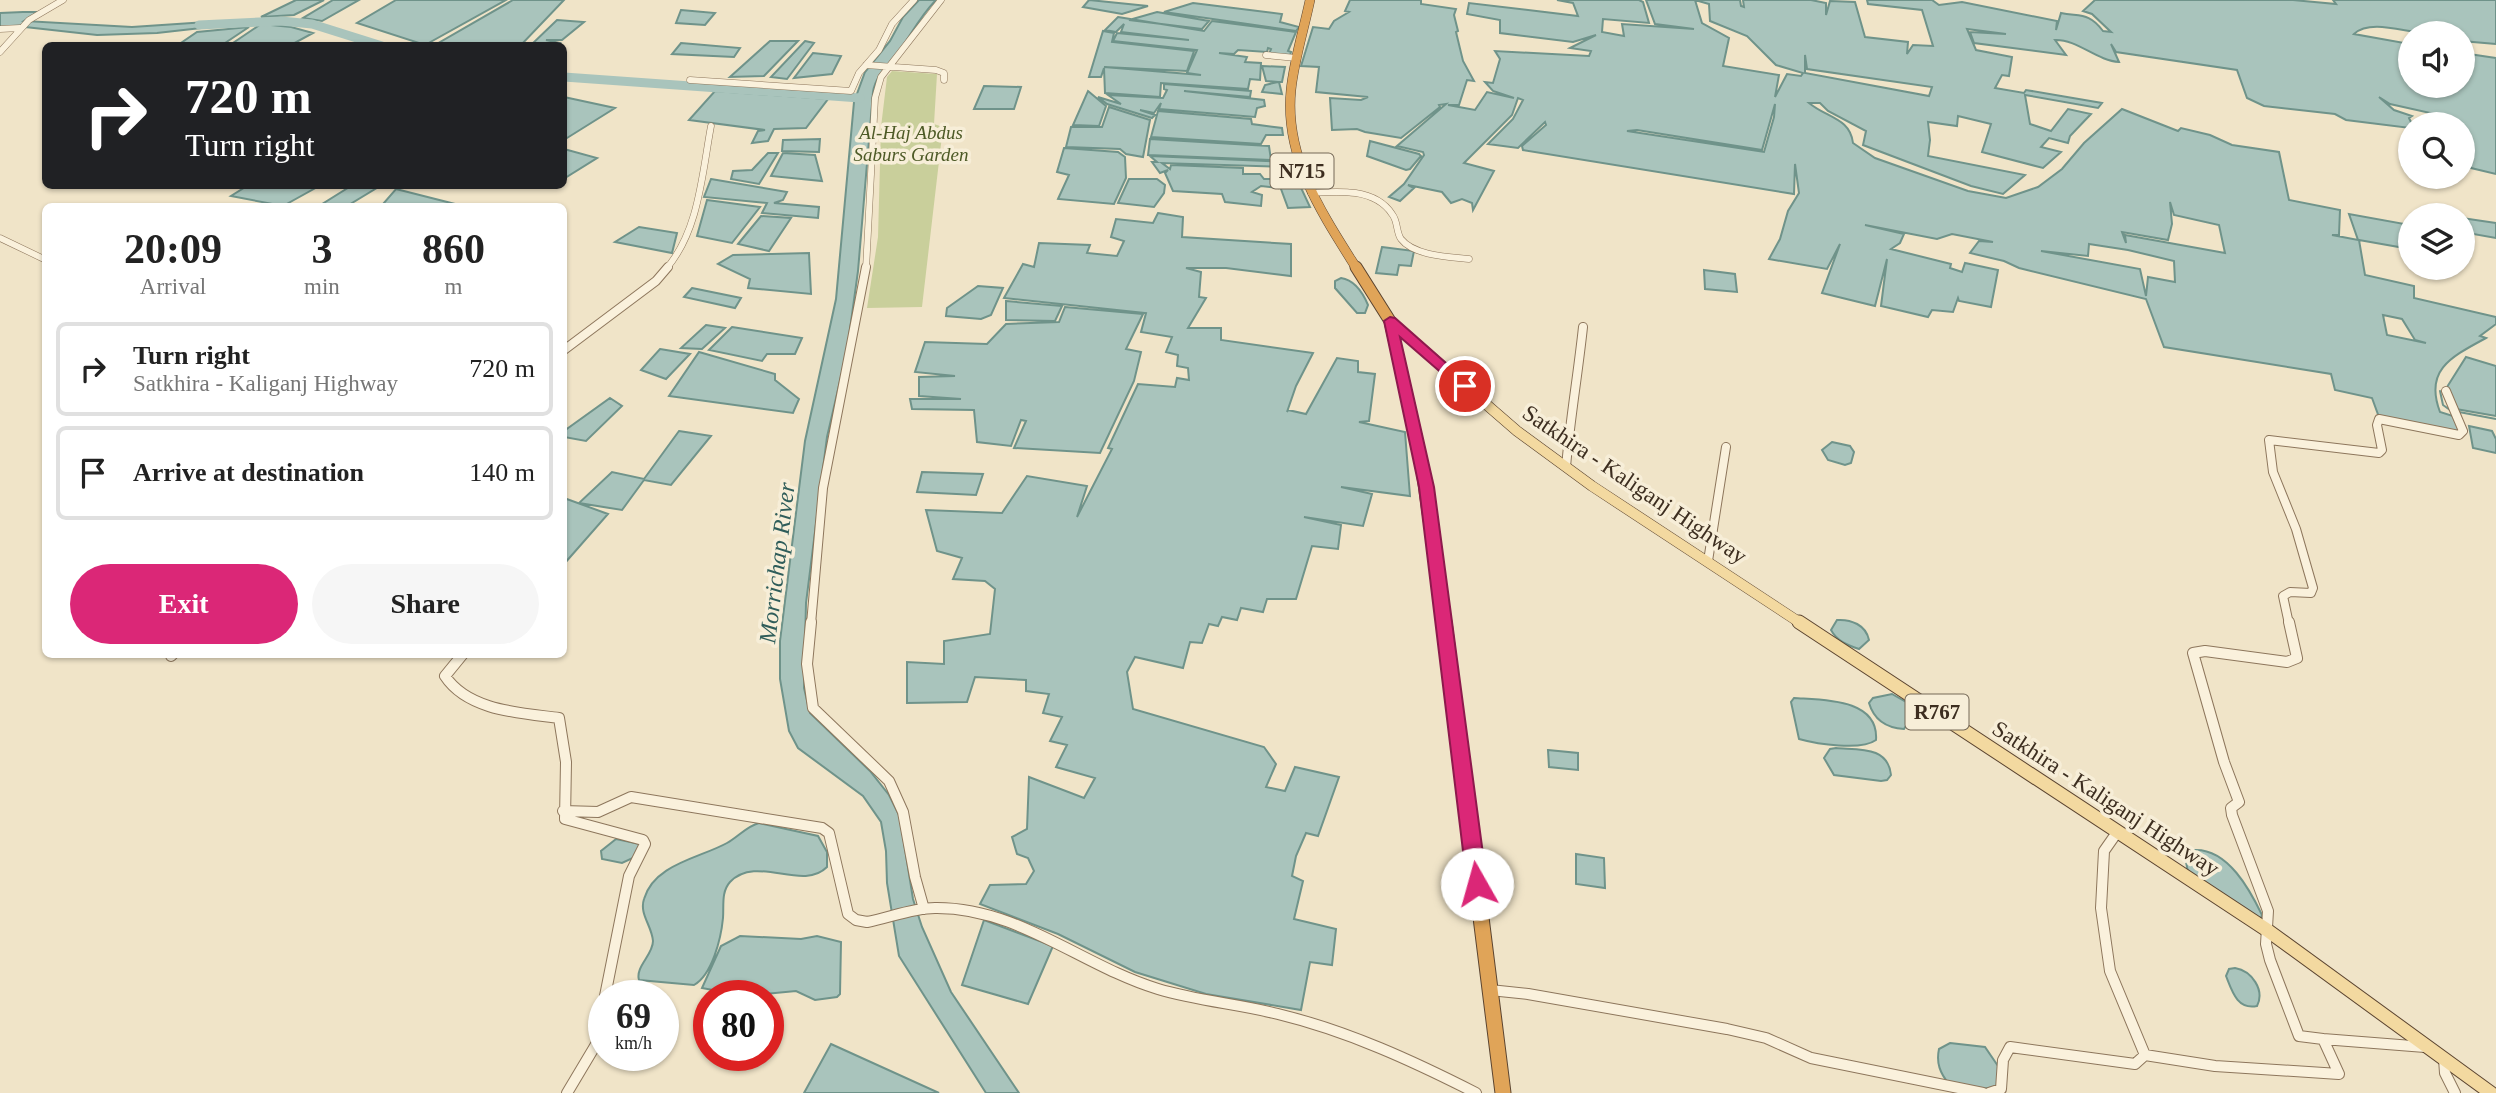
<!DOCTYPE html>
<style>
:root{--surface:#fff;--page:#f6f6f6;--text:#222;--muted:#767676;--line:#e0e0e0;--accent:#db2777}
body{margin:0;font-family:"Times New Roman",serif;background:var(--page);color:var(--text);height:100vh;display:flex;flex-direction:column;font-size:26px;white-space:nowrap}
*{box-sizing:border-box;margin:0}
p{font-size:23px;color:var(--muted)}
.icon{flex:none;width:38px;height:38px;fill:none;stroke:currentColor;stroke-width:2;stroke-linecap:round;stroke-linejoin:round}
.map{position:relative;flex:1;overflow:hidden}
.details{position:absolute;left:42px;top:203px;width:525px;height:455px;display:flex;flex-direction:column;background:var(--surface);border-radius:10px;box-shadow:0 2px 5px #0004}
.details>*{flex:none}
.top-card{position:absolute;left:42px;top:42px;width:525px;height:147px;border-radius:10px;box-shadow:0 2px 5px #0004;background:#202124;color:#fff;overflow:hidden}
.controls{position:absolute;left:2398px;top:21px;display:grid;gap:14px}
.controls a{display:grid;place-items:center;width:77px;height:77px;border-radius:50%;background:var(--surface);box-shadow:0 2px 5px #0004;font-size:35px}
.speed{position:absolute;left:588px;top:980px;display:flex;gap:14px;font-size:35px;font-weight:700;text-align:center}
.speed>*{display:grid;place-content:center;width:91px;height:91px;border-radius:50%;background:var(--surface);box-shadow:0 2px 5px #0004;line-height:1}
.speed small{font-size:18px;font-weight:400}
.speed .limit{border:10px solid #d22;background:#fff;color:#111}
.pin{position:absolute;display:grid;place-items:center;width:60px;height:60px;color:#fff;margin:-30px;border:4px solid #fff;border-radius:50%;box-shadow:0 2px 7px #0007}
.me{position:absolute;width:77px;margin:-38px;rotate:353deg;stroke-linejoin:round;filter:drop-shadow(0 0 5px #0008)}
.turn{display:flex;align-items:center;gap:24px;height:147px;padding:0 28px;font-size:32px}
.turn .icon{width:91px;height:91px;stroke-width:2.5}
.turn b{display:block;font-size:49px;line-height:60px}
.eta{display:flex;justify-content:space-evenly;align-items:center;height:119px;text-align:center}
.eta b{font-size:42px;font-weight:700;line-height:49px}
.cta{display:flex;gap:14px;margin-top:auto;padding:14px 28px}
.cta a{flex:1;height:80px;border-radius:42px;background:var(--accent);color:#fff;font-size:28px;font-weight:700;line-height:80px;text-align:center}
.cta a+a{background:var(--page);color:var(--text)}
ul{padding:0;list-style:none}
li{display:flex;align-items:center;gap:21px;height:94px;margin:0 14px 10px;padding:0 14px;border:4px solid var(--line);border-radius:10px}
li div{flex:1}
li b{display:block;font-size:26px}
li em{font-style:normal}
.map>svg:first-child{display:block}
.green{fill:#c9cf9b}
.water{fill:#a9c4bc;stroke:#6f938a;stroke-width:2;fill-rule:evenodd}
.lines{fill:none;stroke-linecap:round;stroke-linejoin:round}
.stream{stroke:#6f938a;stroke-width:2}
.river{stroke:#a9c4bc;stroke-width:9}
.minor-far2-casing{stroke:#8d765c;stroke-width:7}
.minor-far1-casing{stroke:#8d765c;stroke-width:10}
.minor-casing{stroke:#8d765c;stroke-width:12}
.major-far1-casing{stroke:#5b4430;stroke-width:11}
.major-casing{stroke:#5b4430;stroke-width:15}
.highway-far2-casing{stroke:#5b4430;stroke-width:10}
.highway-far1-casing{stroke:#5b4430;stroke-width:13}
.highway-casing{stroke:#5b4430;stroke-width:17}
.minor-far2{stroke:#faf1dc;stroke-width:6}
.minor-far1{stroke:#faf1dc;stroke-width:8}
.minor{stroke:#faf1dc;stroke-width:10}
.major-far1{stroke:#f3d9a0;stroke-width:10}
.major{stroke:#f3d9a0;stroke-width:13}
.highway-far2{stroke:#e0a458;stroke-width:9}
.highway-far1{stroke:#e0a458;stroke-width:11}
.highway{stroke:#e0a458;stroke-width:15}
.route{fill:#db2777;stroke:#8e194d;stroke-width:2}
.labels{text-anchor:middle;stroke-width:7;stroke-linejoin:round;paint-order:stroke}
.far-park-label{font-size:19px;font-style:italic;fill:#4d5a26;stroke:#f7eed8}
.shield{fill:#f7eed8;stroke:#756857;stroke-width:2}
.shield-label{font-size:21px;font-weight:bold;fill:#3d2e20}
.street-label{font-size:23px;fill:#3d2e20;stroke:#f7eed8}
.water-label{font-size:24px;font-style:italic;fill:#2f5d5a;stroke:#f7eed8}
</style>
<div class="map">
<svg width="2496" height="1093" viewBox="0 0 2496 1093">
<rect width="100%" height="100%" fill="#f0e4c8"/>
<path class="green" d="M892,71l45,3 -3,50 9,3 -21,180 -55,1 11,-71 3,-110 6,-50z"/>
<path class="water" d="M296,0h28l-30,15 -33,2z
M333,0h26l-37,21 -19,-3z
M396,0h110l-81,45 -68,-22z
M513,0h51l-43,45h-86z
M919,0h17c-15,15 -24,33 -36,50 -10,15 -24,23 -27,42l-15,179 -11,80 -20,86 -21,166 -2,85 6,25 60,58 19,24 11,22 13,82 9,28 29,65 68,101h-33l-87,-137 -12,-73 -1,-32 -5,-29 -18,-26 -65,-48 -9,-17 -9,-52v-38l25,-200 31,-142 18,-197 11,-30 25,-31 13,-24z
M1089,0l59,6 -26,8 -39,-7z
M1350,0h71v4l35,5 -2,6 4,16 -2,1 7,29 11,20 -7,-1 -8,25h-11l27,5 12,-18 27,6 -21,-7 -8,-9 8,1 7,-24 -5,-8 94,5 2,-5 -21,-3 26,-13 -23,7 -73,-9v-13l-33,-6 2,-11 109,13 -5,-13 -16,-3h82l4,2 6,21 -46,-4 -1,13 22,4 -2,-12 72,5 -39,-5 -9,-24h94l1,6 3,1 -1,-7h68l15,3v12l4,-14 25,1 10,35 43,5 -1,12 6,-9 20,1 -11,-36 -54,-6 -1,-4h65l7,5 23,-3 95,19 -1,9 5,-17c19,4 28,-1 42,18l8,1 -19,-18 -9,-3 12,-11h198l43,4 -3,-4h163v44l-34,-3v-8c-13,0 -26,1 -39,0 -19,-1 -53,-14 -69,1l56,10v42h52v-33l34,5v116l-29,-7 -5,-8v-12l4,-1 -4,-1v-21h-6l-3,-6 -63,-14 -11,-7 15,13 18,6 -3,2 3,6 -2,4 -64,-8 -11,-6 -71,-8 -17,-8 -10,-28 -121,-18 -5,-8 8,18c-22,-1 -42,-23 -64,-22l11,15 -92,-12 -4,-11 36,2 -39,-5 9,21 36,7 -3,19 -7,-1 -7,13 29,5 2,-3 76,13 -4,5 -73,-13 5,29 21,7 17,-22 23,5 -21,22 -2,7 -19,-5 -8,9 20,5 -18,16 -61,-16 9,-28 -33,-8 -1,10 -29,-4 2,18 -2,16 97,19 -22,19 -32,-8 -108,-41 3,-14 -38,-20 -8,-8h-11c18,15 41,15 44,40l22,15 93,33 38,7 32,-11 24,-18 22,-26 38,-34 56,22 3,-3 29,7 22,10 47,7 10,48 51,10 -1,25h-7l26,5 -9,-26 61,11v24l-51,-9 6,35 49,11v12l82,19v7l-16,12 6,2c-35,19 -62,32 -46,74l13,4 7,16 -81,-15 -7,-19 -37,-8 -4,-16 -167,-27 -18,-48 -127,-31 -15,-7 -34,-8 9,-12 14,1 -41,-8 -15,5 -72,-14 39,9 -4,9 -9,6 60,15 -1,4 12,4 3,-9 33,7 -7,37 -32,-6 -1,-3 -5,14 -21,-2 -4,7 -47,-11 6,-47 -12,47 -53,-13 18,-49 -13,25 -58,-10 11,-20 8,-28 11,-18 -4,-29 -1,30 -271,-44 -1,-4 24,-21 -1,-3 -27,26 -30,-4 25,-25 10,-19 -5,-2 -6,17 -48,48 30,8 -21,39 -1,-7 -10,-4 -11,4 -9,-11 -34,-7 6,3 -14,13 -11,-4 15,-13 20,-29 -1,-3 -26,-6 49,-42 -7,1 1,2 -39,31 -36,-6 -8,-3 -25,1 -2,-32 31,2 7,-3 -52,-5 3,-25 -18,-1 12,-39 16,2 5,-8 15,-9 -4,-1zM1695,0l14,4 1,17 37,15 29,29 27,8 -2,3 -14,-2 -12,23 4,-22 -56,-9 6,-28 -27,-15zM1805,55l2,14 125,18 -3,9 -124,-23zM1775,104l-1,13 -10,35 -137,-21 10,-1 125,20zM2170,202l4,13 45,10 6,28 -100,-18 1,8 -4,-11 46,8 4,-16zM2089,244l39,6 46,11 1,21 -27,-5 -2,19 -6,-27 -99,-18 47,5zM2383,315l19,4 13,21 11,3 -39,-8z
M1193,3l89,11 -2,8 19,5 -3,4 -132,-19z
M681,10l34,3 -10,12 -29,-2z
M23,12h15l-14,9 108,6 90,-6 -12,6 -53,6 -60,2 -72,-8 -25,2v-16z
M1157,12l52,9 -7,8 -73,-9z
M1118,17l86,14 8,-10 84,11 -8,19 3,1 -1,4 -21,-2 2,-5 -3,-1 -1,4 -29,-2 -4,4 -15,-1 28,4 -2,5 16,1 -1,17 -10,-1 -2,10 -87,-6 -1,14 -55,-4 -1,-25 -3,9h-12l14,-46 11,2 -2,9 82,9 -7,20 -83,-4 97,8 -14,-2 10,-23 -84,-9 4,-8 72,7 -68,-8 3,-8 -8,8 -11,-2z
M557,20l27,2 -22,18h-16l14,3 -2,2h-27z
M261,24l30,3 22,6 -22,12h-61z
M249,27l-27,18h-44l19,-13z
M770,41h28l-34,35 -34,1z
M805,41l9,2 -27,36 -16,-2z
M681,43l59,5 -6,9 -62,-3z
M813,53l28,3 -9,18 -38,4z
M1262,66l23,1 -3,15h-3l3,12 -20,-2 3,-7 13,-3 -12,-1z
M1164,84l87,7 -1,6 -66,-6 80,9 1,6 -8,2 -2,9 -96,-8 2,-6 -7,10 -14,-3 15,5 -3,3 -45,-14 -9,-7 23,7 -13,-9 55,3 4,-8 -3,-1z
M984,86l37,1 -7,22h-40z
M715,91l113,8 -22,29 -32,1 -6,12 -16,2 6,-12 7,-1 -76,-10z
M1088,91l18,15 -7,20 -26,-1z
M564,97l51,11 -48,30 -3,-1z
M1109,107l41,13 -7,37 -17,-3 -6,-5 -54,-2 5,-20h31z
M1158,111l93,8 1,5 30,4 1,7h-17l-5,9 -110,-7z
M820,139l-1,13 -37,-1 1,-11z
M1150,139l119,7 2,14 -123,-5z
M1370,141l49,13 2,2 -11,13 -4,1 -39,-14z
M1064,148l54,4 7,5 1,21 -12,26 -56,-5 11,-24 -12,-3z
M564,149l33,9 -32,20z
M768,153h10l-19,31 -28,-5 2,-8 19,-1z
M783,153l32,2 7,26 -51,-5z
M1150,156l138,6 -1,5 -125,-4 8,6 1,-4 72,3v6h17l4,5h12l2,9 -17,-2 -9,6 10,3 -1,11 -36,-4 -3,-8 -49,-3 -8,-18 3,-3 -8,3 -8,-11h5z
M1278,169l15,3 -7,1 1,4h9l14,30 -22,1 -7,-19z
M711,179l76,13 -4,8 -9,3 45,4 -1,11 -56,-5 5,-10 -63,-6z
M1129,179h28l8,6 -1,8 -10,14 -36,-4z
M247,186h72l-36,20 -52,-10z
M351,186h29l-33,20h-28z
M396,189l67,17 -80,-2z
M707,200l53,7 -28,36 -35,-7z
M1158,213l25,4 -1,20 109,7v32l-65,-8h-40l15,4 -2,25 7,1 -18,30h33v12l92,13 -17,33 -9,26 1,-2 18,4 31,-56 21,3v11l17,2 -6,47 -10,1 46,10 5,64 -69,-9 31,7 -9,32 -59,-9 37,8 -3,24 -26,-3 -16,53h-29l-4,13 -22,-4 -4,12 -15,-3 -4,9 -9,-2 -7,19 -12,-1 -7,26 -48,-11 -8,15 6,37 131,38 12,17 -10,23 19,4 10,-24 44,10 -21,59 -12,-3 -10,23 -4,20 11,5 -9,38 42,10 -4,36 -22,-3 -9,48 -95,-16 -71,-22 -77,-38 -78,-30 10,-19 36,-1 8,-13 -6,-13 -11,-4 -5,-17 15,-8 2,-52 55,21 11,-20 -39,-11 11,-22 -17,-4 12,-24 -19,-4 6,-19 -23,-3v-11l-51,-3 -8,25 -60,1v-41l37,2v-23l46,-7 5,-45 -10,-8 -32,-2 9,-21 -25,-7 -11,-41 76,3 25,-37 60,10 -10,31 35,-68 -4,-1 30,-64 37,3 2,-9 12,2 -1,-12 -11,-2 1,-11 -12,-3 6,-15 -31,-5 5,-19 -142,-15 19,-34 11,3 5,-24 51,2 -3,8 30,3 7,-15 -13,-4 5,-18 37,4z
M761,216l30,2 -22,33 -31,-7z
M2462,218l34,5v15l-34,-6z
M639,227l38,6 -5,20 -57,-11z
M1382,247l32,4 -3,15 -12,-1 -2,10 -21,-2z
M809,253l2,41 -63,-6 2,-9 -32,-15 15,-9z
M1704,270l31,4 2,18 -32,-3z
M1341,278c13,2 22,15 27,27l-3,8h-8l-22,-25v-7z
M978,286l25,2 -12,27 -10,4 -35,-3 1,-8z
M692,288l49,10 -6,10 -51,-11z
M1006,301l56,5 -7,15 -49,-1z
M1065,307l78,7 -17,35 15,3 -7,29 -34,72 -86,-5 12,-27 -5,-1 -10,26 -34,-4 -3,-32 -62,-1 -2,-10h51l-42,-3v-19l36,-1 -40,-4 10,-30 62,2 19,-20 53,-2z
M706,325l19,3 -23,21 -21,-1z
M732,327l70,11 -7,16h-28l-5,7 -53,-11z
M660,349l30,5 -24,25 -25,-9z
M699,352l76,22v6l24,19 -6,14 -124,-17z
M2466,357l30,9v50l-40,-7 -9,-22z
M610,398l12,8 -36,35 -22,-4v-6z
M2469,426l23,5 4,8v14l-23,-5z
M679,431l32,5 -40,49 -27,-5 -22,30 -43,-7 33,-31 32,7z
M1832,442l18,4 4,6 -3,11 -6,2 -17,-5 -6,-10z
M922,472l61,2 -7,21 -59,-3z
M564,498l44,16 -44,50z
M1837,620c14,-1 29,5 32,20l-10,9c-12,-4 -22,-8 -28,-19z
M1892,694l14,8 7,12 -9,15c-17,-1 -30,-9 -35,-26l4,-5z
M1794,698c28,2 85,0 82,42 -15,11 -59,4 -77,-1l-8,-37z
M1836,748c23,2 52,-2 55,27l-4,5 -6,1 -47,-6 -10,-17 6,-9z
M1548,750l30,3v17l-29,-3z
M759,823l59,13 9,16v15c-25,25 -70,-13 -97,15 -9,10 -6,24 -7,36 -2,21 -11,57 -29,67l-55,-5c-4,-13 14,-25 14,-39 -1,-15 -14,-27 -9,-42 10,-35 56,-41 83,-56 11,-6 20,-17 32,-20z
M616,839l24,5 -5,13 -13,6 -20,-4 -1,-8z
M2195,850c33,-1 55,40 67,65l-2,5 -72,-48 -2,-10 1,-9z
M1576,854l28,4 1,30 -29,-4z
M984,920l69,26 -25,58 -66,-19z
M740,936l61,3 16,-3 24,6 -1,52 -3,3 -22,3 -19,-9 -51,5 -43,-8 19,-42z
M2235,968c17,3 30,22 22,38 -20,4 -25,-15 -31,-30l3,-7z
M1950,1043l35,4 13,19 1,18c-12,9 -35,2 -50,0 -9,-11 -13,-21 -10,-35z
M831,1044l108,49h-135z"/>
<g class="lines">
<path class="stream" d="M2440,391l3,14 7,5
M2459,412l37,7"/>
<path class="river" d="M199,25l82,-4 31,3 70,22
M564,77l296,21"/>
<g class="minor-far2-casing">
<path id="minor-far2" d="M0,29l20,-1
M0,52l29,-32 34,-20
M1266,55l30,3
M866,65l70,5 8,3v7
M690,80l161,11 8,-18 20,-23 13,-26 22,-24
M1311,193c27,-2 64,-5 81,21 6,7 4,18 9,25 13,17 49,18 68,20
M0,238l46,22
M666,269c33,-38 36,-95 45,-143
M866,269l9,-171 6,-21 60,-77"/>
</g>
<g class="minor-far1-casing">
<path id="minor-far1" d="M564,350l92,-69 12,-14
M1566,467c4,-47 12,-93 17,-140
M1708,561l18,-114
M811,624l12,-136 43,-221
M2289,624l-6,-28 7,-4 21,1 2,-5 -17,-59 -23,-57 -4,-32 110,13 3,-3 -5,-25 2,-6 80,16 4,-4 -17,-40"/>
</g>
<g class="minor-casing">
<path id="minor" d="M811,622l-4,42 6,44 76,73 14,31 12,65 9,32
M2289,622l8,36 -10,4 -82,-11 -12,2 31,109 15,40 -8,6 1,7 36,96 -2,33 4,16 29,76 24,3
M463,654l-18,22c23,35 76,37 114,42l7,44 -1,57 78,21 2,4 -16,32 -24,120
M171,656l2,-2
M563,811l35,1 33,-15 191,31 7,5 19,81 8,6 11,2c22,-4 45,-14 68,-14 83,-1 147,58 223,81 40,12 81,15 120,25 70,17 135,47 198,79
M2118,831l-14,20 -3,57 9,63 35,84
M1490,990l38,4 199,35 39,9 45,20 172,35
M2444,1059l1,14 10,20
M567,1093l37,-62
M1989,1093l12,-4 2,-29 7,-13 125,17 10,-9 70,11 124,8 -16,-35 102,8"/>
</g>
<g class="major-far1-casing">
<path id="major-far1" d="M1390,321l127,110 75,55 210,138"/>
</g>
<g class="major-casing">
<path id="major" d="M1799,622l468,308 224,163"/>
</g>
<g class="highway-far2-casing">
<path id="highway-far2" d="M1310,0c-6,29 -16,60 -19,90 -7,68 32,125 66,179"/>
</g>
<g class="highway-far1-casing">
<path id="highway-far1" d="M1356,267l34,54 29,128 25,175"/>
</g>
<g class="highway-casing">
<path id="highway" d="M1444,622l59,471"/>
</g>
<use href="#minor-far2" class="minor-far2"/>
<use href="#minor-far1" class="minor-far1"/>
<use href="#minor" class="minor"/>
<use href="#major-far1" class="major-far1"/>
<use href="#major" class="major"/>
<use href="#highway-far2" class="highway-far2"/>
<use href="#highway-far1" class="highway-far1"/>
<use href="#highway" class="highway"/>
</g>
<path class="route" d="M1390,317l5,1 77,68 -2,3h-10l-60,-52 34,150 53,397 -3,6 -7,3 -7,-3 -3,-6 -48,-397 -35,-166z"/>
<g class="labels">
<g class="far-park-label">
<text x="911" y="139">Al-Haj Abdus<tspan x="911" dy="22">Saburs Garden</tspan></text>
</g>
<g class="shield">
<rect x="1270.5" y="153.5" width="63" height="35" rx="5"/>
<rect x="1905.5" y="694.5" width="63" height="35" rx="5"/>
</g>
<g class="shield-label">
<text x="1302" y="178">N715</text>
<text x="1937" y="719">R767</text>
</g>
<g class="street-label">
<text transform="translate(1635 484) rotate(34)" y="8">Satkhira - Kaliganj Highway</text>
<text transform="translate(2106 798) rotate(33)" y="8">Satkhira - Kaliganj Highway</text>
</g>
<g class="water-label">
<text transform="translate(777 563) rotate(-83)" y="8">Morrichap River</text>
</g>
</g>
</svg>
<div class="controls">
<a><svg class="icon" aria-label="sound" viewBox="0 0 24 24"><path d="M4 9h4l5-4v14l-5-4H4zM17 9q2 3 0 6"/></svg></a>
<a><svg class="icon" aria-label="search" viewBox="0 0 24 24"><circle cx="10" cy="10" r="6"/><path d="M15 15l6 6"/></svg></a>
<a><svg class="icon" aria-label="layers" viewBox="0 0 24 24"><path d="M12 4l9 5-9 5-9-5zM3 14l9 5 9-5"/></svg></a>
</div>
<div class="speed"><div>69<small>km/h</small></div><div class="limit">80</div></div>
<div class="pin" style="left:1465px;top:386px;background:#d93025"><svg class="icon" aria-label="arrive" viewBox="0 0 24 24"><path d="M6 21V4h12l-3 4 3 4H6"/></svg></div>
<svg class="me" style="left:1477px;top:884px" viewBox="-20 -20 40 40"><circle r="19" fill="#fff"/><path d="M0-13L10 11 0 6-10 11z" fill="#db2777"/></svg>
<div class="top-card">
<div class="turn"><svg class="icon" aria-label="right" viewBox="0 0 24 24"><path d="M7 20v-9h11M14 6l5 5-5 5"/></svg><div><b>720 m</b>Turn right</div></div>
</div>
<section class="details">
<div class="eta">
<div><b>20:09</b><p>Arrival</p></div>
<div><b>3</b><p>min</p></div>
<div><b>860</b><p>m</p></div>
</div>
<ul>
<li><svg class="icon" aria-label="right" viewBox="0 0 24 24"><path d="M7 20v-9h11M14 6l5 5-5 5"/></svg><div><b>Turn right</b><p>Satkhira - Kaliganj Highway</p></div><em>720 m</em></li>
<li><svg class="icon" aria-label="arrive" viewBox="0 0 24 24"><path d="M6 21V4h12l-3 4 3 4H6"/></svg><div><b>Arrive at destination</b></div><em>140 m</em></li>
</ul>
<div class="cta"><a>Exit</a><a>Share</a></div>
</section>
</div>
